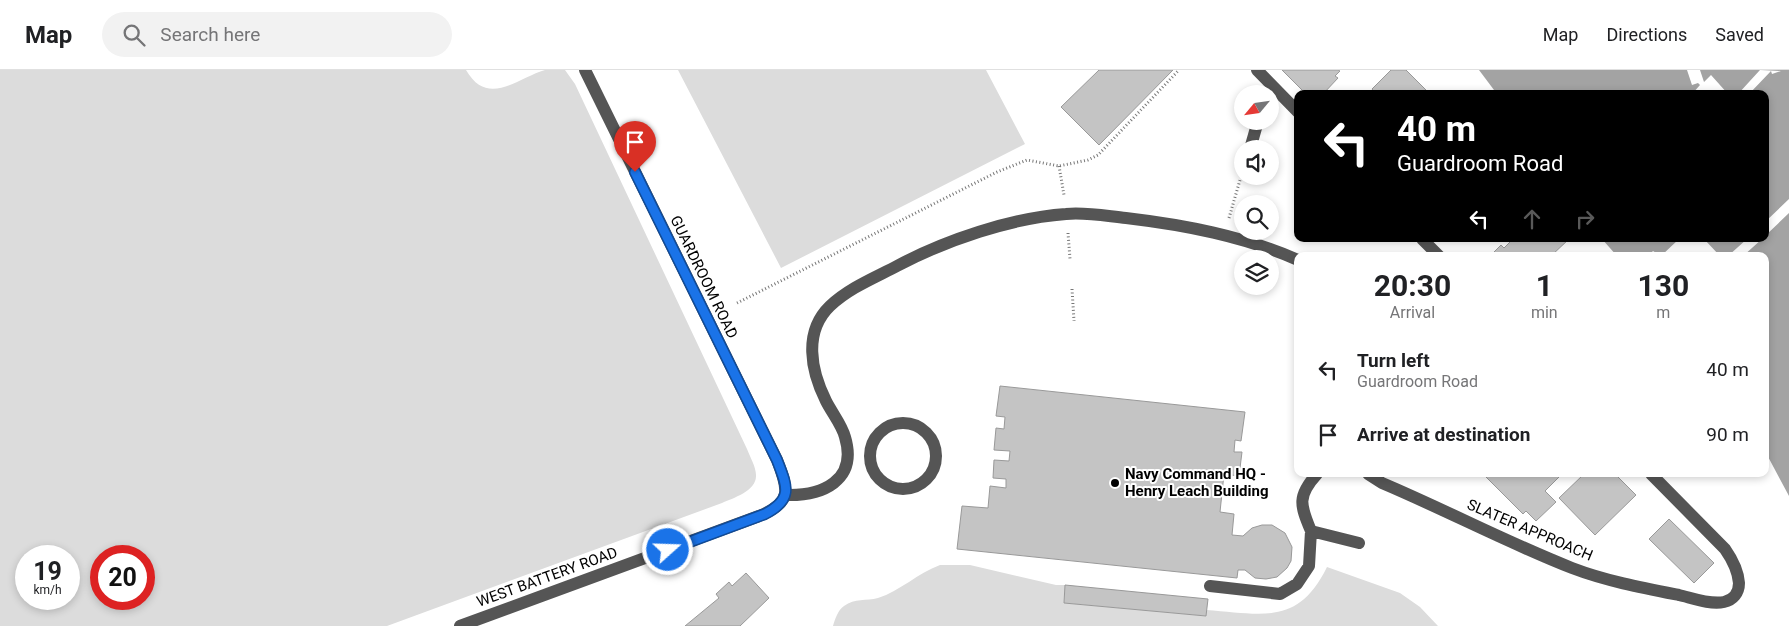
<!DOCTYPE html>
<style>
:root{--surface:#fff;--page:#f2f2f2;--text:#202124;--muted:#757577;--line:#e0e0e0}
body{margin:0;font-family:Roboto,sans-serif;background:var(--page);color:var(--text);height:100vh;display:flex;flex-direction:column;font-size:19px;white-space:nowrap}
*{box-sizing:border-box;margin:0}
p{font-size:16px;color:var(--muted)}
.icon{flex:none;width:28px;height:28px;fill:none;stroke:currentColor;stroke-width:2;stroke-linecap:round;stroke-linejoin:round}
.map{position:relative;flex:1;overflow:hidden}
.sheet{position:absolute;left:1294px;top:182px;width:475px;height:225px;display:flex;flex-direction:column;background:var(--surface);border-radius:10px;box-shadow:0 2px 8px #0003}
.sheet>*{flex:none}
.guide{position:absolute;left:1294px;top:20px;width:475px;height:152px;border-radius:10px;box-shadow:0 2px 8px #0003;background:#000;color:#fff;overflow:hidden}
.needle{width:32px;rotate:241deg}
.tools{position:absolute;left:1234px;top:15px;display:grid;gap:10px}
.tools a{display:grid;place-items:center;width:45px;height:45px;border-radius:50%;background:var(--surface);box-shadow:0 2px 8px #0003;font-size:25px}
.speed{position:absolute;left:15px;top:475px;display:flex;gap:10px;font-size:25px;font-weight:700;text-align:center}
.speed>*{display:grid;place-content:center;width:65px;height:65px;border-radius:50%;background:var(--surface);box-shadow:0 2px 8px #0003;line-height:1}
.speed small{font-size:12px;font-weight:400}
.speed .limit{border:8px solid #d22;background:#fff;color:#111}
.pin{position:absolute;display:grid;place-items:center;width:42px;height:42px;color:#fff;margin:-51px -21px;border-radius:50% 50% 50% 0;rotate:-45deg;box-shadow:0 0 5px #0007}
.pin .icon{rotate:45deg}
.me{position:absolute;width:55px;margin:-28px;rotate:70deg;stroke-linejoin:round;filter:drop-shadow(0 0 4px #0008)}
.turn{display:flex;align-items:center;gap:18px;height:105px;padding:0 20px;font-size:22px}
.turn .icon{width:65px;height:65px;stroke-width:2.5}
.turn b{display:block;font-size:35px;line-height:42px}
.lanes{display:flex;align-items:center;height:48px;padding:0 20px;background:#0003;justify-content:center;gap:25px;direction:ltr}
.lanes .off{opacity:.35}
.eta{display:flex;justify-content:space-evenly;align-items:center;height:85px;text-align:center}
.eta b{font-size:30px;font-weight:700;line-height:35px}
ul{padding:0;list-style:none}
li{display:flex;align-items:center;gap:15px;height:65px;padding:0 20px}
li div{flex:1}
li b{display:block;font-size:19px}
li em{font-style:normal}
header{display:flex;align-items:center;gap:30px;box-sizing:border-box;height:70px;padding:0 25px;background:var(--surface);border-bottom:1px solid var(--line)}
header strong{font-size:24px}
nav{display:flex;gap:28px;margin-inline-start:auto;font-size:18px}
.search{width:350px;height:45px;background:var(--page);display:flex;align-items:center;gap:12px;box-sizing:border-box;padding:0 18px;border-radius:28px;color:var(--muted);font-size:19px}
.map>svg:first-child{display:block}
.green{fill:#dcdcdc;fill-rule:evenodd}
.water{fill:#a3a3a3}
.pier{fill:#fff}
.building{fill:#c4c4c4;stroke:#999}
.lines{fill:none;stroke-linecap:round;stroke-linejoin:round}
.path{stroke:#777;stroke-width:3;stroke-dasharray:1 2.5;stroke-linecap:butt}
.minor{stroke:#555;stroke-width:12}
.route-casing{stroke:#114b97;stroke-width:12}
.route{stroke:#1a73e8;stroke-width:9}
.poi-dot{fill:#000;stroke:#fff;stroke-width:2}
.labels{text-anchor:middle;stroke-width:4;stroke-linejoin:round;paint-order:stroke}
.street-label{font-size:15px;fill:#000;stroke:#fff}
.poi-label{font-size:15px;font-weight:bold;fill:#000;stroke:#fff;text-anchor:start}
</style>
<header>
<strong>Map</strong>
<div class="search"><svg class="icon" aria-label="search" viewBox="0 0 24 24"><circle cx="10" cy="10" r="6"/><path d="M15 15l6 6"/></svg>Search here</div>
<nav><a>Map</a><a>Directions</a><a>Saved</a></nav>
</header>
<div class="map">
<svg width="1789" height="556" viewBox="0 0 1789 556">
<rect width="100%" height="100%" fill="#fff"/>
<path class="green" d="M0,0h466c22,38 51,8 79,0 6,0 14,0 20,0l10,14 172,365c3,8 9,18 9,26 1,16 -23,23 -34,28l-335,123h-387zM26,486h43v43h-43zM101,486h43v43h-43z
M678,0h308l39,74 -244,124z
M940,495h30l86,20h9l-1,18 142,13v-6c57,4 92,16 121,-43l73,26 20,14 18,19h-605c2,-7 5,-16 11,-20 11,-8 22,-5 34,-8 22,-7 40,-25 62,-33z"/>
<path class="water" d="M1479,0h310v426l-24,-45v-195h-45l-16,-17h61v-145h-268z
M1602,169h77l-18,17 -8,-5 -5,5h-31z"/>
<path class="pier" d="M1687,0h13l4,12 7,-7 17,19h-36l8,-9 -2,-2 -6,2z
M1760,0l21,1 -9,3 -1,-3 -22,23h-11z
M1789,129v14l-24,23v-14z
M1747,169h15l-19,17h-15z"/>
<path class="building" d="M1099,0h74l-74,75 -38,-38z
M1282,0h56l2,1 -5,5 3,2 -15,16 -4,-2 -13,2z
M1391,0h15l24,24h-54l-4,-5z
M1513,169h56l-18,17h-61l11,-11 3,3z
M1000,316l245,26 -4,29 -6,-1 -1,12h8l-3,24 -15,-2 -4,38 14,2 -2,21 11,1 9,-8 10,-3h10l13,8 7,14 -1,14 -4,7 -10,9 -11,2 -11,-1 -10,-8h-7l-1,8 -280,-29 5,-43 26,2 2,-22 16,2v-9l-13,-1 1,-18 15,1 1,-10 -16,-1 2,-22 8,1 1,-12 -9,-1z
M1483,404h79l-17,17 11,11 -20,19 -10,-10 -3,3z
M1584,404h31l21,21 -41,40 -36,-37z
M1669,449l45,44 -20,20 -45,-44z
M746,503l23,25 -29,28h-55l34,-28 -3,-4 13,-12 3,4z
M1065,515l143,14 -2,17 -142,-13z"/>
<g class="lines">
<path class="path" d="M1059,96l5,29
M1229,148l11,-38
M1068,163l2,26
M1072,219l2,32
M737,233l260,-131 30,-12 32,6 29,-6 10,-5 81,-85"/>
<path class="minor" d="M1257,0l41,42
M1250,79l8,-28
M1422,169l17,17
M870 386a33 33 0 1 1 66 0a33 33 0 1 1-66 0Z
M1317,404c-20,22 -17,31 -6,57l48,12
M1368,404l14,9c64,27 126,60 190,85 34,13 71,20 107,27 13,3 31,10 45,7 9,-2 15,-9 15,-19 -1,-13 -7,-24 -14,-34l-74,-75
M786,425c36,1 72,-14 59,-58 -3,-12 -13,-24 -19,-36 -15,-30 -23,-69 4,-95 19,-18 44,-28 67,-40 49,-26 114,-48 169,-52 20,-2 40,2 60,4 59,7 117,18 172,42
M1210,516l70,8 17,-10 12,-18 2,-35
M460,556l299,-110c33,-13 30,-26 18,-56l-192,-390"/>
</g>
<g class="lines">
<g class="route-casing">
<path id="route" d="M635,102l142,288c10,26 17,39 -12,54l-97,36"/>
</g>
<use href="#route" class="route"/>
</g>
<circle class="poi-dot" cx="1115" cy="413" r="5"/>
<g class="labels">
<g class="street-label">
<text transform="translate(704 207) rotate(64)" y="5">GUARDROOM ROAD</text>
<text transform="translate(1530 460) rotate(23)" y="5">SLATER APPROACH</text>
<text transform="translate(547 507) rotate(-20)" y="5">WEST BATTERY ROAD</text>
</g>
<g class="poi-label">
<text x="1125" y="409">Navy Command HQ -<tspan x="1125" dy="17">Henry Leach Building</tspan></text>
</g>
</g>
</svg>
<div class="tools">
<a><svg class="needle" viewBox="-14 -14 28 28"><path d="M0-13l5 13h-10z" fill="#e53935"/><path d="M0 13l5-13h-10z" fill="#757577"/></svg></a>
<a><svg class="icon" aria-label="sound" viewBox="0 0 24 24"><path d="M4 9h4l5-4v14l-5-4H4zM17 9q2 3 0 6"/></svg></a>
<a><svg class="icon" aria-label="search" viewBox="0 0 24 24"><circle cx="10" cy="10" r="6"/><path d="M15 15l6 6"/></svg></a>
<a><svg class="icon" aria-label="layers" viewBox="0 0 24 24"><path d="M12 4l9 5-9 5-9-5zM3 14l9 5 9-5"/></svg></a>
</div>
<div class="speed"><div>19<small>km/h</small></div><div class="limit">20</div></div>
<div class="pin" style="left:635px;top:102px;background:#d93025"><svg class="icon" aria-label="arrive" viewBox="0 0 24 24"><path d="M6 21V4h12l-3 4 3 4H6"/></svg></div>
<svg class="me" style="left:668px;top:480px" viewBox="-20 -20 40 40"><circle r="17" fill="#1a73e8" stroke="#fff" stroke-width="3"/><path d="M0-11L8 9 0 5-8 9z" fill="#fff"/></svg>
<div class="guide">
<div class="turn"><svg class="icon" aria-label="left" viewBox="0 0 24 24"><path d="M17 20v-9H6M10 6l-5 5 5 5"/></svg><div><b>40 m</b>Guardroom Road</div></div>
<div class="lanes"><svg class="icon" aria-label="left" viewBox="0 0 24 24"><path d="M17 20v-9H6M10 6l-5 5 5 5"/></svg><svg class="icon off" aria-label="ahead" viewBox="0 0 24 24"><path d="M12 20V5M6 11l6-6 6 6"/></svg><svg class="icon off" aria-label="right" viewBox="0 0 24 24"><path d="M7 20v-9h11M14 6l5 5-5 5"/></svg></div>
</div>
<section class="sheet">
<div class="eta">
<div><b>20:30</b><p>Arrival</p></div>
<div><b>1</b><p>min</p></div>
<div><b>130</b><p>m</p></div>
</div>
<ul>
<li><svg class="icon" aria-label="left" viewBox="0 0 24 24"><path d="M17 20v-9H6M10 6l-5 5 5 5"/></svg><div><b>Turn left</b><p>Guardroom Road</p></div><em>40 m</em></li>
<li><svg class="icon" aria-label="arrive" viewBox="0 0 24 24"><path d="M6 21V4h12l-3 4 3 4H6"/></svg><div><b>Arrive at destination</b></div><em>90 m</em></li>
</ul>
</section>
</div>
